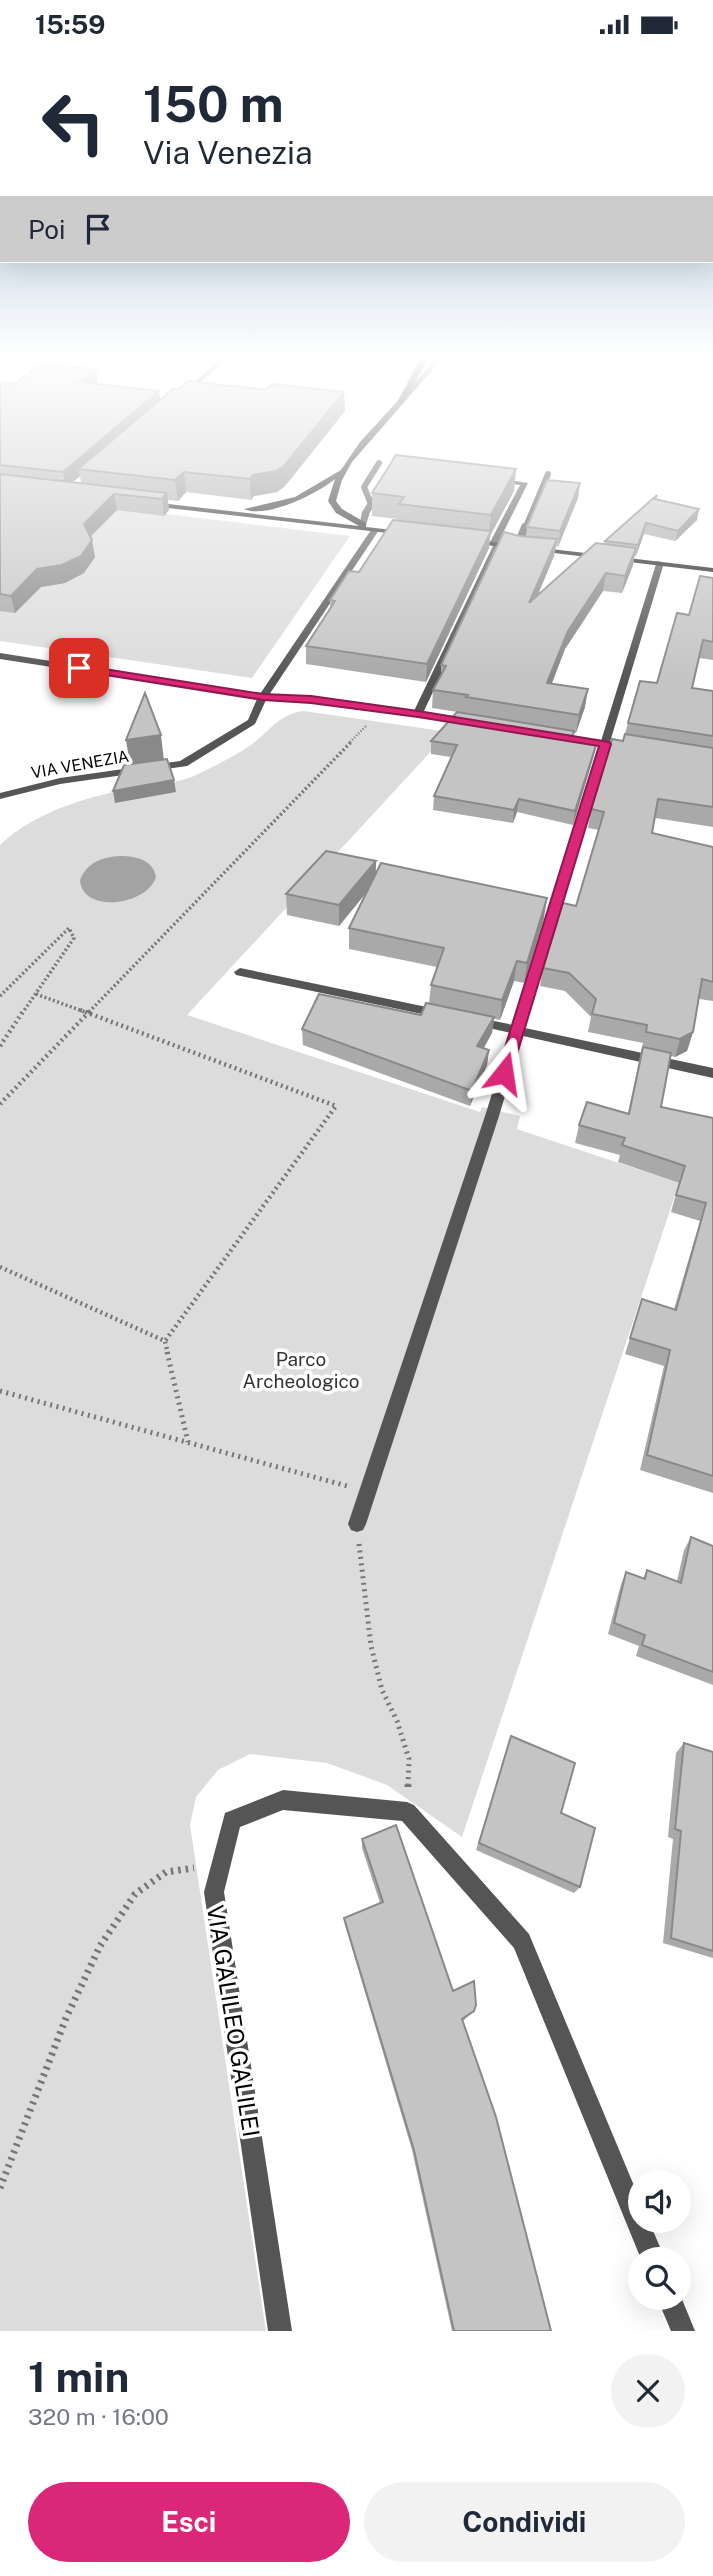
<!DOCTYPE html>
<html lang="it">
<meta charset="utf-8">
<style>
:root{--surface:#fff;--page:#f2f2f3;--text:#1f2937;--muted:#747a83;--accent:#db2777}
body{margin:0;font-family:"Public Sans",sans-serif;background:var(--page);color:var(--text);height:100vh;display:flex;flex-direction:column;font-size:26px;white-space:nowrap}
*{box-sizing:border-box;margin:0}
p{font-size:23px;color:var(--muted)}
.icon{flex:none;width:38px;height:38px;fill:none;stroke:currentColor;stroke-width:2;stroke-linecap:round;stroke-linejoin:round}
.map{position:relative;height:2282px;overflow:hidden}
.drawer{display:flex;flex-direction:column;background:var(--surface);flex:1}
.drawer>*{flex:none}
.guide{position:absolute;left:0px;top:0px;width:714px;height:214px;box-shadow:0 7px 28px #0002;background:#fff;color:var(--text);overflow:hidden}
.controls{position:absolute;left:628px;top:2121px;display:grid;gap:14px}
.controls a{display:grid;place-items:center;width:63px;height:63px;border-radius:50%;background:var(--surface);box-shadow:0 7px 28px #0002;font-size:35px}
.pin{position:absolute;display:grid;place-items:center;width:60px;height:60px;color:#fff;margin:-30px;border-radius:14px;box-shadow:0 4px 10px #0006}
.me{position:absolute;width:77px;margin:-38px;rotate:15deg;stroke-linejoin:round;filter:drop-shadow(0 0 5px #0008)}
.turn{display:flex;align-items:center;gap:24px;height:147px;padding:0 28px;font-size:32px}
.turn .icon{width:91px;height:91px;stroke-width:2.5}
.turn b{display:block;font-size:49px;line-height:60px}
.then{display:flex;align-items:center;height:66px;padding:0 28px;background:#0003;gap:14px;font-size:26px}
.round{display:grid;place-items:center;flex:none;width:74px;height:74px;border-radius:37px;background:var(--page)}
.summary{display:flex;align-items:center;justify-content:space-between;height:119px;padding:0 28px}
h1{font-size:42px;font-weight:700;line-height:52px}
.action{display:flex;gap:14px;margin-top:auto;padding:14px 28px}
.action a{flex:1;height:80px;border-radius:42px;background:var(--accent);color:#fff;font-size:28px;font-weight:700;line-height:80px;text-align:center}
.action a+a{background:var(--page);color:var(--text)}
.status{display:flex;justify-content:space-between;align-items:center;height:49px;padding:0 35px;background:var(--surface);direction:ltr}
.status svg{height:19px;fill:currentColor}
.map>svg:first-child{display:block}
.green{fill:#dcdcdc}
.water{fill:#a3a3a3}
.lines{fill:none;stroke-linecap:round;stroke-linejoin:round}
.trunk-casing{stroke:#dbdbdb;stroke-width:2}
.path-far4{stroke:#777;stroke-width:2.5;stroke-dasharray:1 2;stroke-linecap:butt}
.path-far3{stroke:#777;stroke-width:3.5;stroke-dasharray:2 2.5;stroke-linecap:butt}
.path-far2{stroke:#777;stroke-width:4.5;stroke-dasharray:2 3.5;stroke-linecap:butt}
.path-far1{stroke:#777;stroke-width:5;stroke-dasharray:2 4.5;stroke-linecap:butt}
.path{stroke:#777;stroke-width:7;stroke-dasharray:2.5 5;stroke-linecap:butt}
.service-far1{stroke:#555;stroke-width:6}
.service{stroke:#555;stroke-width:8}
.pedestrian{fill:#555;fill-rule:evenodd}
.minor{fill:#555;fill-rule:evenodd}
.secondary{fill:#222;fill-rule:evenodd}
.trunk{fill:#000;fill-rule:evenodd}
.wall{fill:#a9a9a9;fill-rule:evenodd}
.shaded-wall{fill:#898989}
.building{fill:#c4c4c4;stroke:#898989;stroke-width:2}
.route{fill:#db2777;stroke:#8e194d;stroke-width:2}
.labels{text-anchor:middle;stroke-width:7;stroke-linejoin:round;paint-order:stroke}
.far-street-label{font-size:16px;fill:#000;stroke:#fff}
.park-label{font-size:19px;fill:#333;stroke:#fff}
.near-street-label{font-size:23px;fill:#000;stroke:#fff}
</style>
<div class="status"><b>15:59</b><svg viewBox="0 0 49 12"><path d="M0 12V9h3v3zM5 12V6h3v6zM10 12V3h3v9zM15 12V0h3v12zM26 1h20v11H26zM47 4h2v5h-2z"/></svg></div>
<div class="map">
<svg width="713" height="2282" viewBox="0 0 713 2282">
<rect width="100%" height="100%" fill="#fff"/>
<path class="green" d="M0,445l350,42 -98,142 -252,-37z
M304,662l145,21 -262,283 293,97 2,-5 38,9 -3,13 162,54 -217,654 -75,-52 -60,-22 -77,-9 -32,16 -22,27 -6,28 76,506h-266v-1486c38,-36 92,-49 142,-59 16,-3 37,-3 52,-10 18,-9 40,-19 57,-31 18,-13 29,-32 53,-34z"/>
<path class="water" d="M124,807c15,1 29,5 32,21 -9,29 -74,37 -76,3 7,-19 26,-24 44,-24z"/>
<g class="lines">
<g class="trunk-casing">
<path id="trunk" d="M420,310h8l-25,44h-6z"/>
</g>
<path class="path-far4" d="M350,693l17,-17"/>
<path class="path-far3" d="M36,945l49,18
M0,947l69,-68 5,10 -51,74
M89,963l263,-271"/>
<path class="path-far2" d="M80,961l256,96 -171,235
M0,997l24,-36
M0,1055l91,-94
M0,1218l165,74 3,13"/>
<path class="path-far1" d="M167,1303l21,90
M0,1342l347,95
M359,1495l12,102 11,44 15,31 12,38 -1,27"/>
<path class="path" d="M408,1738v-3
M0,2139l66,-170 34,-72 35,-52 31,-22 28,-4"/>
<path class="service-far1" d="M371,455l-7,-17 15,-24
M525,480l23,-55"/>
<path class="service" d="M517,498l8,-20"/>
<path class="pedestrian" d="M492,1062l7,5 -133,408 -3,6 -6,2 -6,-2 -3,-6 137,-408z"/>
<path class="minor" d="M220,310h7l-42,37h-4v-2z
M498,429l30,5 -30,60 4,2 -79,168 47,6 5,3 -2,2 -162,-21 -45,-3 -11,24 -68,42 -127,18 -60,15v-6l60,-15 120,-17 68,-41 9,-21 -257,-40v-6l260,41 111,-164 4,-2 4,2 -110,165 42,2 103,14 79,-165 -4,-2 31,-59 -25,-3z
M378,438l7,2 -15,23 -4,13 -7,2 3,-15z
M657,512l7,2 -54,179 24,6 -5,3 -20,-3 -84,280 188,40v10l-190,-42 -24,80 -7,5 -7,-5 26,-83 -40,-9 -2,-3 6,-4 38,8 86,-279 -24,-6 5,-3 21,4z
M240,919l201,42 6,4 -6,4 -205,-43 -2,-3z
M283,1741l124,12 7,3 115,129 111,266v21h9l16,38h-24l-127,-311 -112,-127 -119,-11 -43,17 -16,65 68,439h-24l-64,-439 21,-79z
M679,2243l16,39h-24l-14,-33h22z"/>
<path class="secondary" d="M436,310h6l-90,103 -10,18 -6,21 6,8 24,14v4l36,4h3v4l-254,-29 -4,-2 4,-2 208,24 -23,-13 -8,-12 7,-22c-18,15 -69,40 -91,30l51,-12 46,-27 19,-28z
M468,490l49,6 4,2 -4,2 -46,-6h-3z
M534,498l179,21v4l-176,-21h-3z"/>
<use href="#trunk" class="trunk"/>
</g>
<path class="wall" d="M0,333l15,2h83l61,7 1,9 185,11 -60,75 -8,6 -23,4 -3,4 -65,-8 -8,9 -10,-1 1,10 -5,6 -47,-6 -27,27 5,20 -11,16 -19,10 -24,4 -26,26 -15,-2zM80,427l1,7 -9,-1z
M516,420l-2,22 -24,45 -1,12 -63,134 -120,-18v-18l24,-37v-9l29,-28 39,-52v-1l-26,-3v-23z
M580,434l-2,15 -20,49 -2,-1 -2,10 -16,39 66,-51 1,-3 51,-41 41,20 -22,21 -31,-7 -8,22h-2l-1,9 -11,28 -19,-2 -38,58 -13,34 33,24 -9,26h-2l-1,5 21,17 -21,70 -56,-13 -4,11 -80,-13 1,-14 17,-39 -20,-3v-13l33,-28 -32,-5 1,-18 8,-14v-11l78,-129 7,1 1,-10z
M713,529v82l-14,-2 -7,30 21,3v136l-58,-9 -3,15 61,14v154l-14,-2 -6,33 -6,19 -12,6 -4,-1 -10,51 52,11v375l-73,-23 24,-104 -39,-12 17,-55 32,10 26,-88 -29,-9 8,-29 -61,-21 2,-7 -45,-12 4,-18 49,-12 15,-70 -55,-11 3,-15 -26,-26 -25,-5 3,-18 33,-62 23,-76 -11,-2 3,-19 32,-68 5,-18 29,-40 32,-68z
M376,812v14l168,43 -20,65 -10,-2 -14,39 -6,-1 -2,14 -8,15 5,2 -2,15 -17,41 -167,-61 -1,-16 119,-14 8,-12 2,-18 6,-18 -88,-18v-21l17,-35 -27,33 -52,-11 -1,-21z
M691,1488l22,9v139l-77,-29 3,-10 -31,-12 13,-50 5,-12 17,6 4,-8 30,11 7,-31z
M511,1687l50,77 19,74 -6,6 -98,-43z
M684,1694l29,9v206l-50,-15 10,-104 -5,-2 8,-84z
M362,1790l91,152 21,20 -11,10 88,310h-99l-40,-181 -67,-225 -1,-7 36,-15 -18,-55z"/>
<path class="shaded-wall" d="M96,320l2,15 -18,-2z
M159,342l2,15 -83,63 2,7 -14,12 -3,-16z
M344,343l1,19 -60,75 -8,6 -23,4 -3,4 -1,-21z
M516,420l-2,22 -24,45 -1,12 -63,134 1,-18 62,-131 2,-18z
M184,423l2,20 -8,9 -3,-21z
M580,434l-2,15 -20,49 2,-16z
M167,444l2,17 -5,6 -2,-17z
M114,445l3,16 -31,31 -2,-17z
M699,460l-2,11 -22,21 3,-10z
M646,474l-2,11 -8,22 2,-11z
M557,490l-3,17 -27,64 2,-17z
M92,491l3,17 -11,16 -19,10 -24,4 -26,26 -4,-17 26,-27z
M636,499l-3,17 -11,28 3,-17z
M606,524l-3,18 -38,58 -20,52 2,-18 21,-52z
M588,640l-3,18 -9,26 3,-18z
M161,686l3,26 -34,4 -4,-25z
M597,693l-3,13 -21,70 2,-14z
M174,731l2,12 -61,11 -2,-12z
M519,750l-2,13 -4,11 1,-13z
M376,812l-1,21 -36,44v-21z
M547,849l-3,20 -20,65 3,-20z
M517,912l-3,20 -14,39 2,-20z
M494,968l-2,16 -16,28 1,-15z
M693,983l-6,19 -12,6 5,-18z
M489,1001l-2,15 -17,41 2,-15z"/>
<path class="building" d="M41,315l55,5 -16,13 79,9 -96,81 -63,-7v-83l15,2z
M188,332l78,9 6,-6 72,8 -60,74 -8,5 -23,4 -3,4 -66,-7 -9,8 -97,-11 95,-80h6z
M396,406l120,14 -25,46 -92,-11 5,-7 -32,-4z
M0,425l167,19 -5,6 -48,-5 -30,30 8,16 -11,16 -19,9 -25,4 -26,27 -11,-2z
M547,431l33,3 -20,48 -33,-4z
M657,446l-2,4 44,10 -21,22 -32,-8 -8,22 -33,-4z
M393,471l98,11 -64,133 -121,-18 29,-45 -5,-1 19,-29 10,1z
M504,483l15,4 38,3 -28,64 67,-60 40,5 -11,28 -19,-3 -38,58 -21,52 41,6 -9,26 -113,-18 2,-2 -35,-5 13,-24 -5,-1z
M700,527l13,2v64l-10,-2 -11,48 21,3v45l-85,-13 12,-42 17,2 20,-70 12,2z
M145,644l16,42 -35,5z
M457,663l117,19 -2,7 25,4 -22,69 -56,-12 -5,11 -80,-14 23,-51 -26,-4z
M625,685l88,14v59l-55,-8 -6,34 61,14v135l-11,-3 -9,53 -13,7 -34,-7 1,-7 -55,-11 4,-15 -27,-26 -26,-5 20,-65 13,3 28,-94 -13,-3 21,-70 11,2z
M167,710l7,21 -61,11 11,-26z
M326,802l50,10 -37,44 -53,-11z
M381,814l166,35 -20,65 -10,-2 -15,39 -71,-15 13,-37 -95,-20z
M319,945l102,21 5,-12 68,14 -17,29 12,4 -17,41 -170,-62z
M643,998l28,6 -10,54 52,11v358l-66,-21 23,-105 -40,-12 12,-39 34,11 30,-107 -30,-8 9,-29 -63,-21 3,-7 -46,-13 8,-23 42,12z
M691,1488l22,9v126l-71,-27 3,-10 -31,-12 12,-51 19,7 2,-9 34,13z
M511,1687l64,27 -14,50 34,15 -15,59 -101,-44z
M684,1694l29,9v199l-42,-13 10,-107 -6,-2z
M396,1776l57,166 21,-10 2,24 -2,6 -12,8 34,98 55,214h-97l-40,-181 -70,-232 39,-16 -21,-63z"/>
<linearGradient id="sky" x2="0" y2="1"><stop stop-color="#8cadcc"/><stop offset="0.49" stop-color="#fff"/><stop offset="1" stop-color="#fff" stop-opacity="0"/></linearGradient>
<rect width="713" height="630" fill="url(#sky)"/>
<path class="route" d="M79,616l184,29 48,2 107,15 191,31 2,2 -101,333 -6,1 -7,-5 102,-327 -181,-29 -107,-14 -48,-3 -188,-30 -1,-2z"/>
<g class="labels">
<g class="far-street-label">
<text transform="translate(80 715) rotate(-10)" y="6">VIA VENEZIA</text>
</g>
<g class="park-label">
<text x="301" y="1317">Parco<tspan x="301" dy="22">Archeologico</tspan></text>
</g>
<g class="near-street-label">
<text transform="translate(233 1972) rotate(81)" y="8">VIA GALILEO GALILEI</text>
</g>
</g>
</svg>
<div class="controls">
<a><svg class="icon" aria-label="sound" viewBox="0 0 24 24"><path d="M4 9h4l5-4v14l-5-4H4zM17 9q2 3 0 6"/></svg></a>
<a><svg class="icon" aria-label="search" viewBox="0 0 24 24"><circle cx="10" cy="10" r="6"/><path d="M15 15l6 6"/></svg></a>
</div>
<div class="pin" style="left:79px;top:619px;background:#d93025"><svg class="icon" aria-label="arrive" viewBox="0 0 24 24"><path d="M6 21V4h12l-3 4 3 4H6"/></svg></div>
<svg class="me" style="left:504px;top:1024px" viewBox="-20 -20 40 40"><path d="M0-17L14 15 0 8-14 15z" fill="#db2777" stroke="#fff" stroke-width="4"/></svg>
<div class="guide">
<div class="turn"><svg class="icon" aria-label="left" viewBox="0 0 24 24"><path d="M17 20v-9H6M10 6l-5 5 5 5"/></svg><div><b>150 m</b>Via Venezia</div></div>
<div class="then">Poi<svg class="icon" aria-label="arrive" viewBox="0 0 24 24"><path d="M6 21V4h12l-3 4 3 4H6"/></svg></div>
</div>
</div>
<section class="drawer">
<div class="summary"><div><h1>1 min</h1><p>320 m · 16:00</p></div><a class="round"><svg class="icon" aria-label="close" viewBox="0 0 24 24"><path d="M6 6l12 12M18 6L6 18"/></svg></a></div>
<div class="action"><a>Esci</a><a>Condividi</a></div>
</section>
